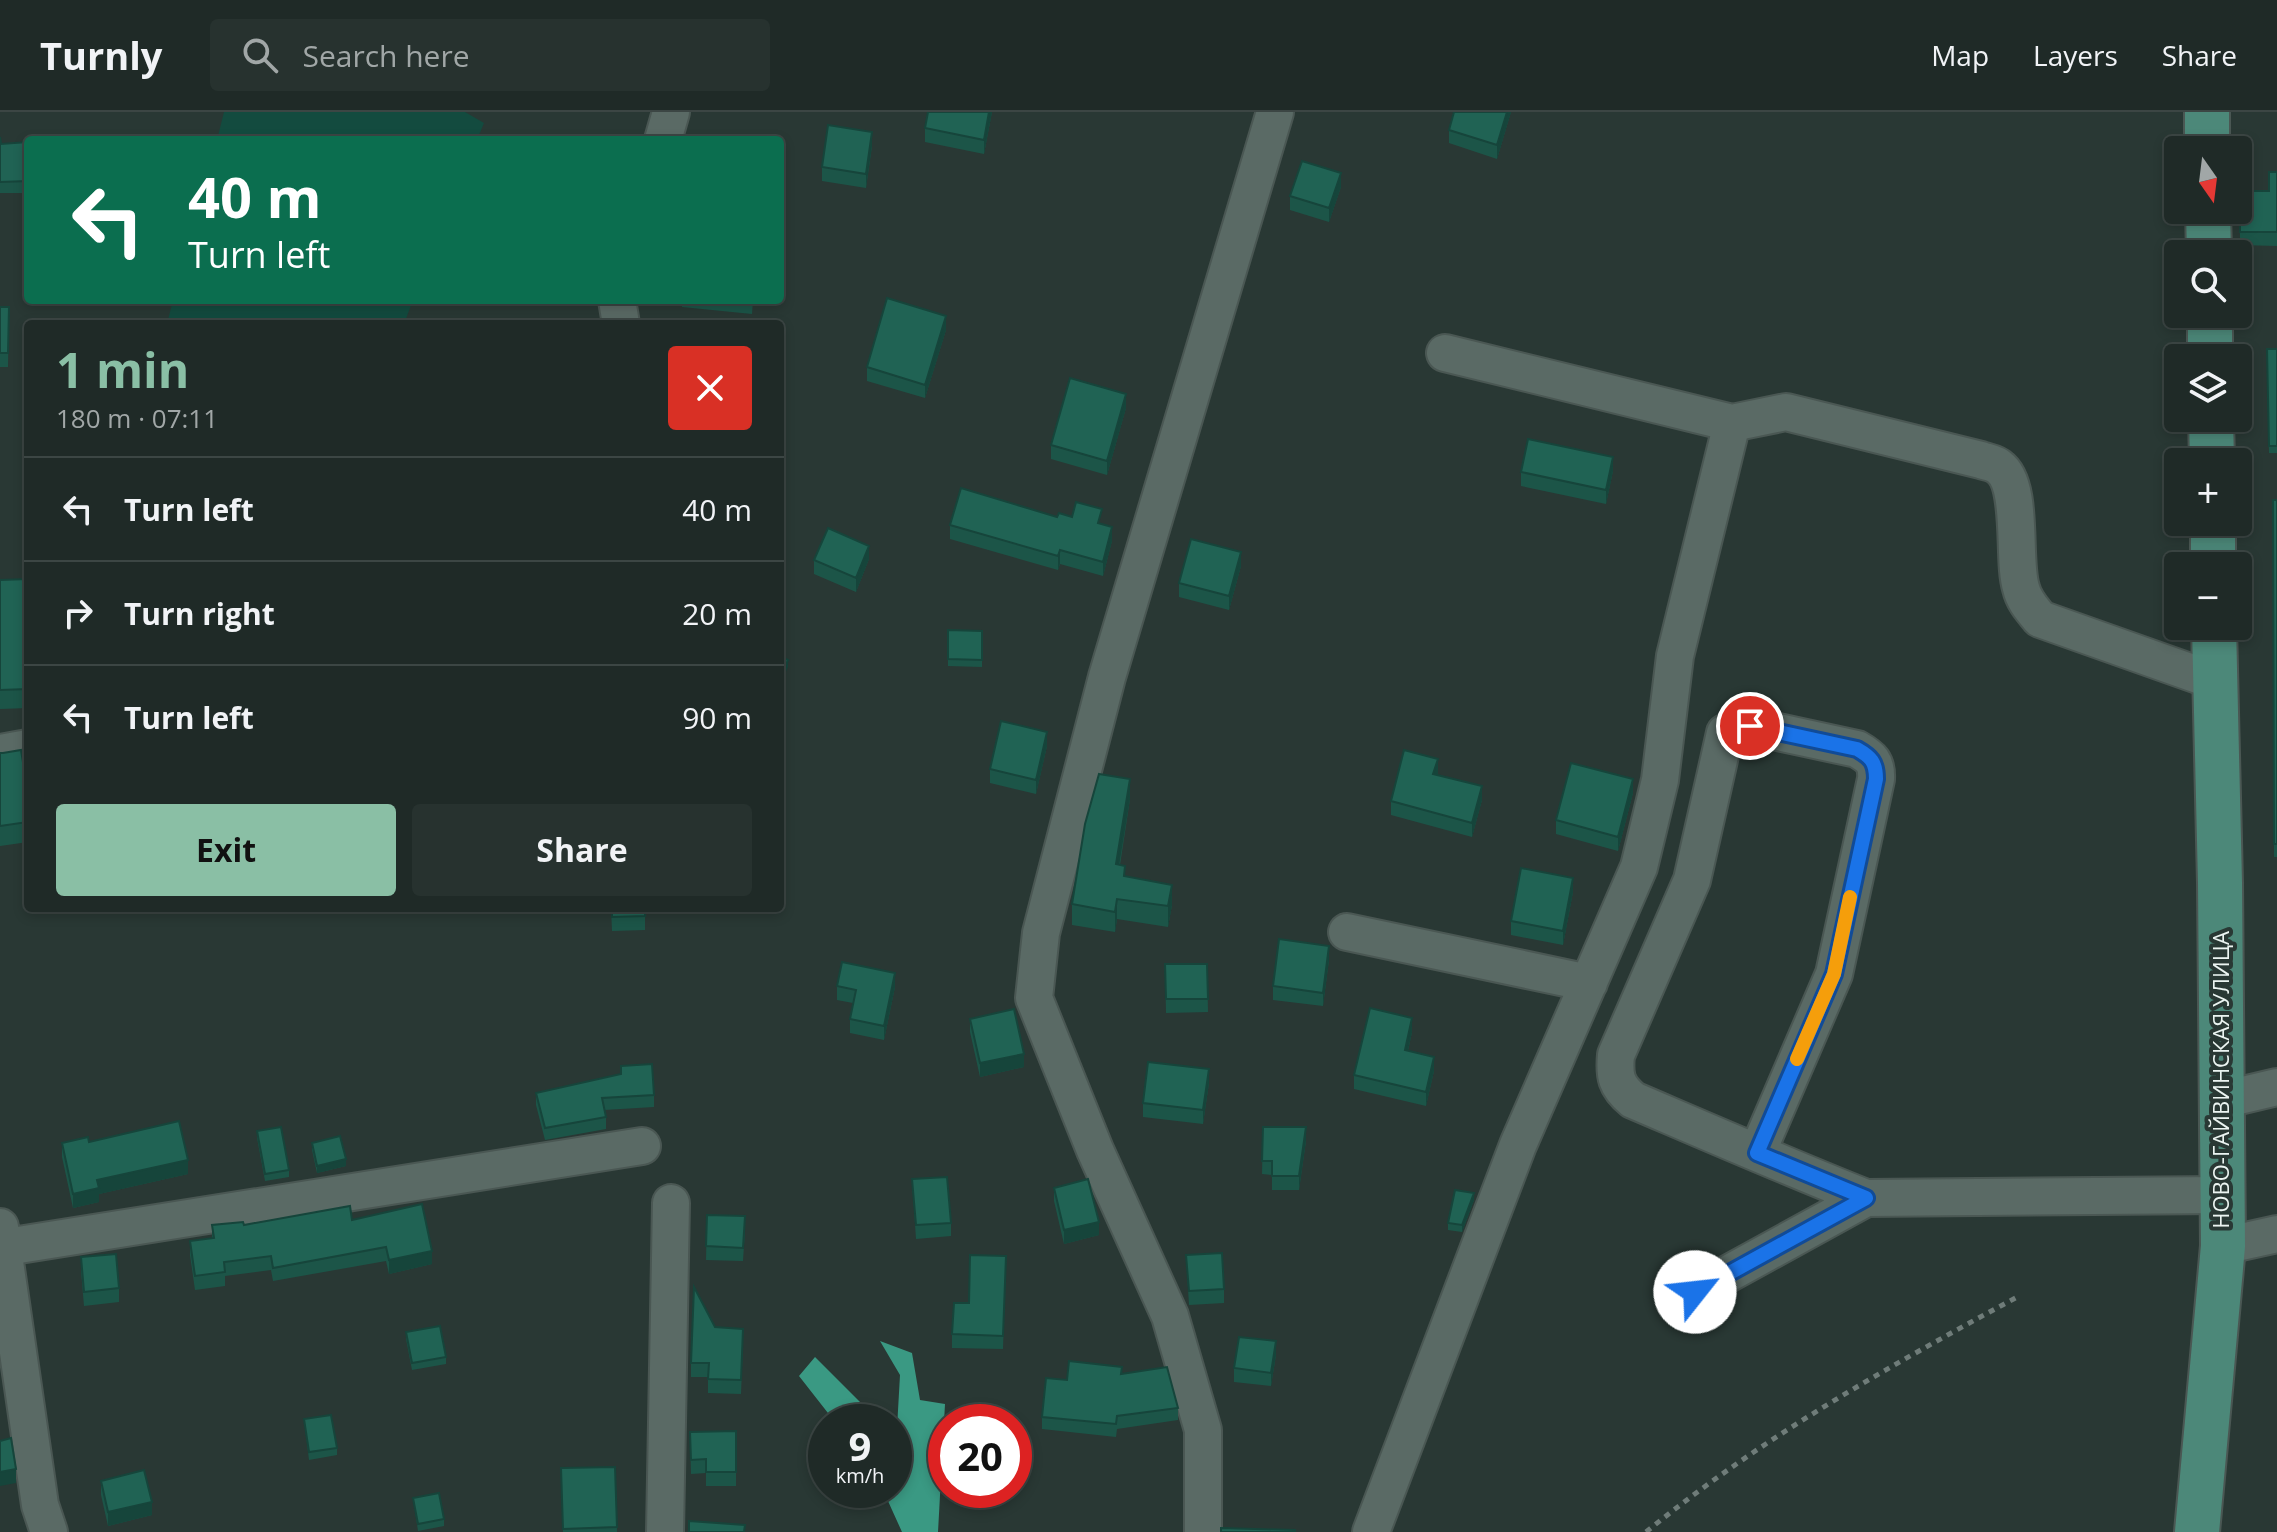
<!DOCTYPE html>
<meta charset="utf-8">
<style>
:root{--surface:#1f2a27;--page:#27322f;--text:#f1f3f6;--muted:#a1a7a7;--line:#3c4644;--accent:#8abfa5}
body{margin:0;font-family:"Open Sans",sans-serif;background:var(--page);color:var(--text);height:100vh;display:flex;flex-direction:column;font-size:30px;white-space:nowrap}
*{box-sizing:border-box;margin:0}
p{font-size:26px;color:var(--muted)}
.icon{flex:none;width:44px;height:44px;fill:none;stroke:currentColor;stroke-width:2;stroke-linecap:round;stroke-linejoin:round}
.map{position:relative;flex:1;overflow:hidden}
.drawer{position:absolute;left:24px;top:208px;width:760px;height:592px;display:flex;flex-direction:column;background:var(--surface);border-radius:8px;box-shadow:0 4px 12px #0003,0 0 0 2px var(--line)}
.drawer>*{flex:none}
.hud{position:absolute;left:24px;top:24px;width:760px;height:168px;border-radius:8px;box-shadow:0 4px 12px #0003,0 0 0 2px var(--line);background:#0b6e4f;color:#fff;overflow:hidden}
.needle{width:52px;rotate:166deg}
.tools{position:absolute;left:2164px;top:24px;display:grid;gap:16px}
.tools a{display:grid;place-items:center;width:88px;height:88px;border-radius:8px;background:var(--surface);box-shadow:0 4px 12px #0003,0 0 0 2px var(--line);font-size:40px}
.speed{position:absolute;left:808px;top:1292px;display:flex;gap:16px;font-size:40px;font-weight:700;text-align:center}
.speed>*{display:grid;place-content:center;width:104px;height:104px;border-radius:50%;background:var(--surface);box-shadow:0 4px 12px #0003,0 0 0 2px var(--line);line-height:1}
.speed small{font-size:20px;font-weight:400}
.speed .limit{border:12px solid #d22;background:#fff;color:#111}
.pin{position:absolute;display:grid;place-items:center;width:68px;height:68px;color:#fff;margin:-34px;border:4px solid #fff;border-radius:50%;box-shadow:0 2px 8px #0007}
.me{position:absolute;width:88px;margin:-44px;rotate:61deg;stroke-linejoin:round;filter:drop-shadow(0 0 6px #0008)}
.turn{display:flex;align-items:center;gap:28px;height:168px;padding:0 32px;font-size:36px}
.turn .icon{width:104px;height:104px;stroke-width:2.5}
.turn b{display:block;font-size:56px;line-height:68px}
.round{display:grid;place-items:center;flex:none;width:84px;height:84px;border-radius:8px;background:var(--page)}
.summary{display:flex;align-items:center;justify-content:space-between;height:136px;padding:0 32px}
h1{font-size:48px;font-weight:700;line-height:60px;color:var(--accent)}
.cta{display:flex;gap:16px;margin-top:auto;padding:16px 32px}
.cta a{flex:1;height:92px;border-radius:8px;background:var(--accent);color:#111;font-size:32px;font-weight:700;line-height:92px;text-align:center}
.cta a+a{background:var(--page);color:var(--text)}
ul{padding:0;list-style:none}
li{display:flex;align-items:center;gap:24px;height:104px;padding:0 32px;border-top:2px solid var(--line)}
li div{flex:1}
li b{display:block;font-size:30px}
li em{font-style:normal}
header{display:flex;align-items:center;gap:48px;box-sizing:border-box;height:112px;padding:0 40px;background:var(--surface);border-bottom:2px solid var(--line)}
header strong{font-size:38px}
nav{display:flex;gap:44px;margin-inline-start:auto;font-size:28px}
.search{width:560px;height:72px;background:var(--page);display:flex;align-items:center;gap:20px;box-sizing:border-box;padding:0 28px;border-radius:8px;color:var(--muted);font-size:30px}
.map>svg:first-child{display:block}
.green{fill:#134b3f}
.water{fill:#3a9983}
.lines{fill:none;stroke-linecap:round;stroke-linejoin:round}
.minor-casing{stroke:#4a5753;stroke-width:40}
.major-casing{stroke:#4a5753;stroke-width:48}
.path{stroke:#6f7c79;stroke-width:5;stroke-dasharray:6 6;stroke-linecap:butt}
.minor{stroke:#5a6a65;stroke-width:36}
.major{stroke:#4c8879;stroke-width:44}
.wall{fill:#1c5548}
.shaded-wall{fill:#16453b}
.building{fill:#206354;stroke:#16453b;stroke-width:2}
.route-casing{stroke:#114b97;stroke-width:20}
.route{stroke:#1a73e8;stroke-width:14}
.slow{stroke:#f59e0b;stroke-width:14}
.labels{text-anchor:middle;stroke-width:8;stroke-linejoin:round;paint-order:stroke}
.street-label{font-size:22px;fill:#ebf4f1;stroke:#293834}
</style>
<header>
<strong>Turnly</strong>
<div class="search"><svg class="icon" aria-label="search" viewBox="0 0 24 24"><circle cx="10" cy="10" r="6"/><path d="M15 15l6 6"/></svg>Search here</div>
<nav><a>Map</a><a>Layers</a><a>Share</a></nav>
</header>
<div class="map">
<svg width="2277" height="1420" viewBox="0 0 2277 1420">
<rect width="100%" height="100%" fill="#293834"/>
<path class="green" d="M224,0h241l19,11 -7,17h-260z
M173,188h240l-9,24h-237z"/>
<path class="water" d="M880,1229l32,12 8,47 25,4 -7,128h-36l-19,-42h11v-64l3,2 3,-53z
M815,1245l53,53 19,12h-52l-36,-46z"/>
<g class="lines">
<g class="minor-casing">
<path id="minor" d="M663,28l8,-28
M617,188l4,24
M1445,241l287,70 54,-11 195,48c5,2 14,3 18,7 25,18 13,92 22,121 3,13 11,21 19,31l175,62
M0,641l28,-5
M1347,820l242,51
M2222,988l55,-13
M1757,1041l77,-179 42,-195c1,-17 -5,-22 -19,-30l-107,-23 -15,1 -10,6 -33,147 -76,175c-2,21 0,31 17,45 77,33 155,67 233,98
M0,1115l40,278 9,27
M2223,1134l54,-12
M0,1136l642,-102
M1695,1180l171,-94 356,-3
M665,1420l6,-329
M1203,1420v-102l-33,-114 -75,-166 -61,-152 7,-65 66,-256 168,-565
M1371,1420l147,-387 121,-278 21,-87 15,-124 57,-233"/>
</g>
<g class="major-casing">
<path id="major" d="M2207,0v38
M2208,98l1,44
M2210,202v44
M2211,306l1,44
M2213,410v44
M2197,1420l26,-286 -3,-363 -6,-257"/>
</g>
<path class="path" d="M1646,1420c118,-96 240,-164 373,-236"/>
<use href="#minor" class="minor"/>
<use href="#major" class="major"/>
</g>
<path class="wall" d="M992,0l-8,42 -59,-12v-14z
M1511,0l-14,47 -48,-16v-13z
M0,25l1,7 27,-2v51h-28z
M872,34l-6,42 -44,-7v-14z
M2277,60v74l-37,-1v-54h29z
M1341,75l-12,35 -39,-12v-14z
M682,188h71l-1,14 -70,-7z
M0,195h9l-1,60h-8z
M946,218l-21,68 -58,-17v-14z
M2267,237h10v104h-8z
M1126,296l-19,67 -56,-16v-14z
M1613,359l-7,33 -85,-18v-14z
M2273,388h4v357h-3z
M1057,405l44,7 11,17 -9,35 -43,-12 -2,6 -108,-31v-14z
M869,447l-13,33 -42,-18v-14z
M1241,454l-12,44 -50,-13v-14z
M28,467v129l-28,1v-129z
M948,518l34,1v36l-34,-1z
M1047,634l-11,48 -46,-11v-14z
M0,641l28,40v49l-28,4z
M1438,661l-1,2 45,25 -10,37 -81,-22v-14z
M1633,681l-15,58 -62,-17v-14z
M1130,687l-10,66 5,11 47,29 -4,22 -51,-8 -2,13 -43,-7v-21z
M1573,780l-10,53 -52,-10v-14z
M611,796h34v22l-33,1z
M1329,848l-6,46 -50,-6v-14z
M1165,852h42l1,48 -42,1z
M837,874l58,1 -11,53 -34,-7v-14l3,-16 -16,-3z
M970,907l54,48 -44,10 -10,-45z
M1412,920l-4,19 26,20 -8,35 -72,-17v-14z
M1209,971l-6,41 -60,-7v-14z
M536,981l118,2v12l-50,3 2,7v12l-61,11 -9,-35z
M1263,1015l43,14 -7,49h-27v-15l-10,-1z
M257,1019l32,39v7l-24,4 -8,-43z
M89,1030l99,32 -89,20v8l-26,6 -11,-51v-14z
M312,1031l34,23 -29,7 -5,-23z
M912,1067l39,44v13l-35,3z
M1054,1076l45,47 -35,9 -10,-43z
M1474,1088l-12,32 -14,-2v-7z
M707,1103l38,15 -2,31 -37,-1z
M352,1108l80,44 -43,10 -3,-13 -113,20 -2,-11 -46,6v10l-30,4 -5,-35v-14l22,-3v-13h32z
M1186,1143l38,34v14l-35,2z
M1006,1144l-3,93 -51,-1v-14z
M81,1145l38,31v14l-35,4 -3,-35z
M406,1220l40,25v7l-34,6 -6,-31z
M743,1230l-2,52 -33,-1v-16h-17v-14z
M1276,1243l-5,31 -37,-4v-14z
M1122,1262l56,34v12l-61,9 -1,8 -74,-8v-12l25,-37z
M304,1307l33,29v7l-28,5z
M736,1319v55h-30v-13l-15,1 -1,-42z
M615,1355l2,65h-54l-2,-64z
M101,1369l51,34 -44,11 -7,-31z
M413,1386l31,21v7l-26,5z"/>
<path class="shaded-wall" d="M989,0h3l-8,42v-14z
M1507,0h4l-14,47v-14z
M872,20v14l-6,42v-14z
M1341,61v14l-12,35v-14z
M946,204v14l-21,68v-13z
M1126,282v14l-19,67v-14z
M1613,345v14l-7,33v-14z
M1112,415v14l-9,35v-14z
M869,434v13l-13,33v-14z
M1060,438v14l-2,6v-14z
M1241,440v14l-12,44v-14z
M788,548v7l-8,19v-7z
M1047,620v14l-11,48v-14z
M1438,647v14l-5,14v-13z
M1130,667v20l-14,85v-20z
M1633,667v14l-15,58v-14z
M1482,674v14l-10,37v-14z
M1573,766v14l-10,53v-14z
M1172,773v20l-4,22v-21z
M1117,787v20l-2,13v-20z
M1329,834v14l-6,46v-13z
M895,861v14l-11,53v-14z
M1412,906v14l-7,32v-14z
M1024,942v13l-44,10v-14z
M1434,945v14l-8,35v-14z
M1209,957v14l-6,41v-14z
M1306,1015v14l-7,49v-14z
M346,1047v7l-29,7v-7z
M188,1048v14l-89,20v8l-26,6v-14l24,-14z
M1474,1081v7l-12,32v-7z
M1099,1110v13l-35,9v-14z
M432,1139v13l-43,10v-14z
M1276,1229v14l-5,31v-13z
M16,1357v14l-16,3v-14z
M152,1390v13l-44,11v-14z"/>
<path class="building" d="M928,0h61l-5,28 -59,-12z
M1454,0h53l-10,33 -48,-15z
M828,13l44,7 -6,42 -44,-7z
M746,23l28,2v3h-29z
M0,25l1,7 27,-2v39l-28,1z
M1302,49l39,12 -12,35 -39,-12z
M2269,60h8v60h-37v-41h29z
M887,186l59,18 -21,69 -58,-18z
M0,195h9l-1,46h-8z
M2267,237h10v97h-8z
M1070,266l56,16 -19,67 -56,-16z
M1528,327l85,18 -7,33 -85,-18z
M961,376l96,29 2,-4 13,4 4,-15 26,7 -4,14 14,4 -9,35 -43,-12 -2,6 -108,-31z
M2273,388h4v344h-3z
M828,416l41,18 -13,32 -42,-18z
M1191,427l50,13 -12,44 -50,-13z
M28,467v110l-28,1v-110z
M948,518l34,1v29l-34,-1z
M780,544l8,4 -8,19z
M1001,609l46,11 -11,48 -46,-11z
M21,638l7,43v29l-28,4v-73h3z
M1404,638l34,9 -5,15 49,12 -10,37 -81,-22z
M1571,651l62,16 -15,58 -62,-17z
M1099,662l31,5 -14,85 9,2 -1,10 48,9 -4,21 -51,-7 -2,13 -43,-8 13,-80z
M1521,756l52,10 -10,53 -52,-10z
M612,796h33v8l-33,1z
M1279,827l50,7 -6,47 -50,-7z
M842,850l53,11 -11,53 -34,-7 6,-29 -19,-4z
M1165,852h42l1,35h-42z
M1370,896l42,10 -7,32 29,7 -8,35 -72,-17z
M1014,897l10,45 -44,9 -10,-44z
M1148,950l61,7 -6,41 -60,-7z
M652,952l2,31 -52,3 4,19 -61,11 -9,-35 85,-19v-8z
M179,1009l9,39 -91,20 2,8 -26,6 -11,-51 26,-6 1,5z
M281,1015l8,43 -24,4 -8,-43z
M1263,1015h43l-7,49h-27v-15h-10z
M340,1024l6,23 -29,7 -5,-23z
M947,1065l4,46 -35,2 -4,-46z
M1088,1067l11,43 -35,8 -10,-42z
M1455,1078l19,3 -12,32 -14,-2z
M422,1092l10,47 -43,9 -3,-13 -113,21 -2,-12 -47,6 1,10 -30,4 -5,-35 24,-3 -2,-13 31,-3 1,3 106,-19 2,14z
M707,1103l38,1 -2,32 -37,-2z
M1222,1141l2,36 -35,2 -3,-36z
M116,1142l3,34 -35,4 -3,-35z
M970,1143l36,1 -3,80 -51,-2 2,-31h15z
M694,1175l21,40 28,2 -2,51 -33,-1 1,-16h-18z
M440,1214l6,31 -34,6 -6,-31z
M1239,1225l37,4 -5,32 -37,-5z
M1069,1249l53,6 -1,7 46,-7 11,41 -61,8 -1,8 -74,-7 4,-39 21,2z
M331,1303l6,33 -28,4 -5,-33z
M736,1319v41h-30v-13l-15,1 -1,-28z
M11,1326l5,31 -16,3v-31z
M615,1355l2,60 -54,2 -2,-61z
M144,1358l8,32 -44,10 -7,-31z
M439,1381l5,26 -26,5 -5,-26z
M689,1409l56,4 -1,7h-55z
M1221,1416l74,2v2h-74z"/>
<g class="lines">
<g class="route-casing">
<path id="route" d="M1695,1180l171,-94 -109,-45 77,-179 42,-195c0,-17 -5,-22 -19,-30l-107,-23"/>
</g>
<use href="#route" class="route"/>
<path class="slow" d="M1797,947l37,-85 16,-77"/>
</g>
<g class="labels">
<g class="street-label">
<text transform="translate(2221 968) rotate(-90)" y="8">НОВО-ГАЙВИНСКАЯ УЛИЦА</text>
</g>
</g>
</svg>
<div class="tools">
<a><svg class="needle" viewBox="-14 -14 28 28"><path d="M0-13l5 13h-10z" fill="#e53935"/><path d="M0 13l5-13h-10z" fill="#a1a7a7"/></svg></a>
<a><svg class="icon" aria-label="search" viewBox="0 0 24 24"><circle cx="10" cy="10" r="6"/><path d="M15 15l6 6"/></svg></a>
<a><svg class="icon" aria-label="layers" viewBox="0 0 24 24"><path d="M12 4l9 5-9 5-9-5zM3 14l9 5 9-5"/></svg></a>
<a>+</a>
<a>−</a>
</div>
<div class="speed"><div>9<small>km/h</small></div><div class="limit">20</div></div>
<div class="pin" style="left:1750px;top:614px;background:#d93025"><svg class="icon" aria-label="arrive" viewBox="0 0 24 24"><path d="M6 21V4h12l-3 4 3 4H6"/></svg></div>
<svg class="me" style="left:1695px;top:1180px" viewBox="-20 -20 40 40"><circle r="19" fill="#fff"/><path d="M0-13L10 11 0 6-10 11z" fill="#1a73e8"/></svg>
<div class="hud">
<div class="turn"><svg class="icon" aria-label="left" viewBox="0 0 24 24"><path d="M17 20v-9H6M10 6l-5 5 5 5"/></svg><div><b>40 m</b>Turn left</div></div>
</div>
<section class="drawer">
<div class="summary"><div><h1>1 min</h1><p>180 m · 07:11</p></div><a class="round" style="background:#d93025;color:#fff"><svg class="icon" aria-label="close" viewBox="0 0 24 24"><path d="M6 6l12 12M18 6L6 18"/></svg></a></div>
<ul>
<li><svg class="icon" aria-label="left" viewBox="0 0 24 24"><path d="M17 20v-9H6M10 6l-5 5 5 5"/></svg><div><b>Turn left</b></div><em>40 m</em></li>
<li><svg class="icon" aria-label="right" viewBox="0 0 24 24"><path d="M7 20v-9h11M14 6l5 5-5 5"/></svg><div><b>Turn right</b></div><em>20 m</em></li>
<li><svg class="icon" aria-label="left" viewBox="0 0 24 24"><path d="M17 20v-9H6M10 6l-5 5 5 5"/></svg><div><b>Turn left</b></div><em>90 m</em></li>
</ul>
<div class="cta"><a>Exit</a><a>Share</a></div>
</section>
</div>
